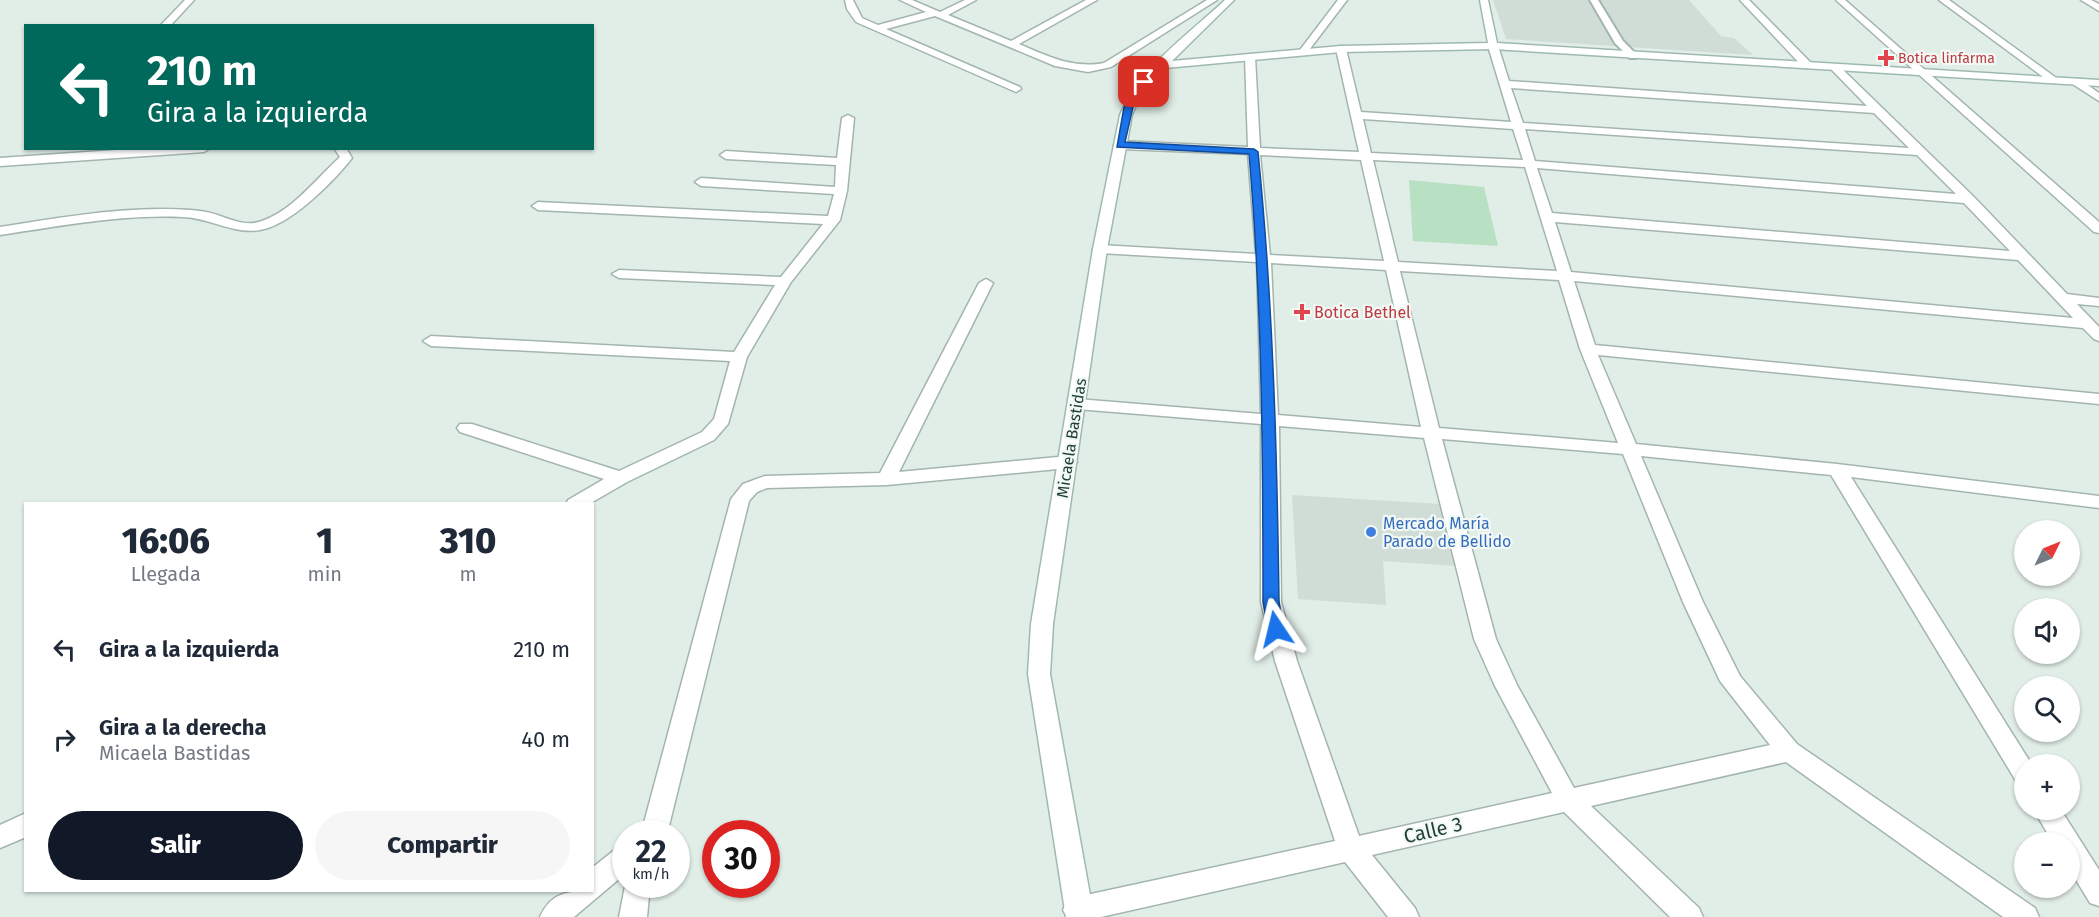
<!DOCTYPE html>
<html lang="es">
<meta charset="utf-8">
<style>
:root{--surface:#fff;--page:#f6f6f7;--text:#1f2937;--muted:#747a83;--accent:#111827}
body{margin:0;font-family:"Fira Sans",sans-serif;background:var(--page);color:var(--text);height:100vh;display:flex;flex-direction:column;font-size:22px;white-space:nowrap}
*{box-sizing:border-box;margin:0}
p{font-size:20px;color:var(--muted)}
.icon{flex:none;width:33px;height:33px;fill:none;stroke:currentColor;stroke-width:2;stroke-linecap:round;stroke-linejoin:round}
.map{position:relative;flex:1;overflow:hidden}
.details{position:absolute;left:24px;top:502px;width:570px;height:390px;display:flex;flex-direction:column;background:var(--surface);border-radius:0px;box-shadow:0 2px 4px #0004}
.details>*{flex:none}
.guide{position:absolute;left:24px;top:24px;width:570px;height:126px;border-radius:0px;box-shadow:0 2px 4px #0004;background:#00695c;color:#fff;overflow:hidden}
.needle{width:39px;rotate:47deg}
.tools{position:absolute;left:2014px;top:520px;display:grid;gap:12px}
.tools a{display:grid;place-items:center;width:66px;height:66px;border-radius:50%;background:var(--surface);box-shadow:0 2px 4px #0004;font-size:30px}
.speed{position:absolute;left:612px;top:820px;display:flex;gap:12px;font-size:30px;font-weight:700;text-align:center}
.speed>*{display:grid;place-content:center;width:78px;height:78px;border-radius:50%;background:var(--surface);box-shadow:0 2px 4px #0004;line-height:1}
.speed small{font-size:15px;font-weight:400}
.speed .limit{border:9px solid #d22;background:#fff;color:#111}
.pin{position:absolute;display:grid;place-items:center;width:51px;height:51px;color:#fff;margin:-26px;border-radius:12px;box-shadow:0 3px 9px #0006}
.me{position:absolute;width:66px;margin:-33px;rotate:350deg;stroke-linejoin:round;filter:drop-shadow(0 0 4px #0008)}
.turn{display:flex;align-items:center;gap:21px;height:126px;padding:0 24px;font-size:27px}
.turn .icon{width:78px;height:78px;stroke-width:2.5}
.turn b{display:block;font-size:42px;line-height:51px}
.eta{display:flex;justify-content:space-evenly;align-items:center;height:102px;text-align:center}
.eta b{font-size:36px;font-weight:800;line-height:42px}
.primary-button{display:flex;gap:12px;margin-top:auto;padding:12px 24px}
.primary-button a{flex:1;height:69px;border-radius:36px;background:var(--accent);color:#fff;font-size:24px;font-weight:800;line-height:69px;text-align:center}
.primary-button a+a{background:var(--page);color:var(--text)}
ul{padding:0;list-style:none}
li{display:flex;align-items:center;gap:18px;height:90px;padding:0 24px}
li div{flex:1}
li b{display:block;font-size:22px}
li em{font-style:normal}
.map>svg:first-child{display:block}
.built{fill:#cfddd6}
.green{fill:#b8e0c2}
.lines{fill:none;stroke-linecap:round;stroke-linejoin:round}
.lane-casing{stroke:#a3b5ae;stroke-width:4}
.street-casing{stroke:#a3b5ae;stroke-width:3}
.secondary-casing{stroke:#9ebab0;stroke-width:3}
.lane{fill:#fff;fill-rule:evenodd}
.street{fill:#fff;fill-rule:evenodd}
.secondary{fill:#fff;fill-rule:evenodd}
.route{fill:#1a73e8;stroke:#114b97;stroke-width:1.5}
.health-dot{fill:#e0444e;stroke:#f2f9f5;stroke-width:2}
.shop-dot{fill:#3f7fe0;stroke:#f2f9f5;stroke-width:2}
.labels{text-anchor:middle;stroke-width:4.5;stroke-linejoin:round;paint-order:stroke}
.far-health-label{font-size:14px;fill:#be3a42;stroke:#f2f9f5;text-anchor:start}
.health-label{font-size:16px;fill:#be3a42;stroke:#f2f9f5;text-anchor:start}
.street-label{font-size:16px;fill:#1f3f36;stroke:#f2f9f5}
.shop-label{font-size:16px;fill:#366cbe;stroke:#f2f9f5;text-anchor:start}
.near-street-label{font-size:20px;fill:#1f3f36;stroke:#f2f9f5}
</style>
<div class="map">
<svg width="2099" height="917" viewBox="0 0 2099 917">
<rect width="100%" height="100%" fill="#e1ede7"/>
<path class="built" d="M1493,0h196l32,36 13,2 19,17 -247,-16z
M1292,495l148,9 16,62 -73,-5 3,44 -88,-6z"/>
<path class="green" d="M1409,180l75,7 14,59 -85,-5z"/>
<g class="lines">
<g class="lane-casing">
<path id="lane" d="M1590,0h8l25,41 13,13v4h-6l-15,-15z"/>
</g>
<g class="street-casing">
<path id="street" d="M185,0h9l-24,26h-10z
M845,0h8l9,18 16,7 48,-13 -26,-12h12l28,12 25,-12h11l-28,15 63,26 75,-41h11l-78,44c28,12 54,25 85,19l103,-63h10l-106,67 -23,5 -33,-6 -120,-50 -49,13 134,58 1,2 -5,3 -160,-70 -9,-13z
M1338,0h9l-41,54h-6v-4z
M1740,0h9l63,64v4h-8z
M1836,0h9l254,222v11l-5,-1z
M1939,0h10l110,80 -9,2z
M2081,0h10l8,4v7z
M1493,43l5,3 11,35 358,25 -37,-38 9,-2 134,130 94,98 32,4v8l-22,-2 22,23v14l-5,-2 -11,-11 -509,-47 21,64 504,49v10l-501,-49 38,89 201,20 262,32v12l-248,-31 181,288h-7v19l-9,-3 -185,-306 -190,-19 62,146 37,74 57,68 238,164 4,9h-36l-217,-155 -195,44 108,102 4,9h-33l-106,-105 -192,43 43,53 4,9h-31l-43,-55 -244,55h-34l-4,-7 4,-9 10,-4 258,-56 -60,-180 -14,-59v-178l-184,-15 -8,-5 8,-5 184,15 -4,-152 -157,-9 -7,-4 7,-4 156,9 -8,-100 -128,-5 -6,-4 6,-4 128,6 -3,-90 5,-3 5,3 5,91 99,4 -23,-103 5,-3 5,3 15,63 150,10 -23,-76zM1511,88l363,25 35,35 -386,-25zM1363,119l150,10 10,31 -152,-7zM1525,129l392,26 39,39 -421,-33zM1260,155l101,5 23,101 -114,-6zM1373,160l152,7 32,104 -159,-9zM1537,168l427,35 46,48 -458,-38zM1555,222l463,38 55,58 -502,-46zM1271,263l115,7 35,157 -143,-12zM1400,271l159,9 21,69 38,94 -179,-15zM1279,426l145,12 50,201 21,47 57,107 -193,43 -62,-175 -16,-59zM1442,439l181,15 60,148 37,79 50,64 -196,43 -57,-103 -21,-46z
M2071,79h8l20,14v8l-28,-18z
M848,115l6,3 -7,73 -7,29 -49,62 -44,75 -19,67 -14,16 -87,42 -38,22h-23l2,-4 36,-21 -144,-47 -3,-4 3,-4h12l147,47 83,-39 12,-13 16,-58 -299,-15 -8,-5 8,-5 303,16 41,-67 -156,-7 -7,-4 7,-4 162,7 42,-53 -285,-14 -6,-4 6,-4 290,14 6,-22 -133,-8 -6,-4 6,-4 134,9 1,-22 -110,-6 -6,-4 6,-4 111,7 5,-40z
M145,148h65l-6,4 -204,14v-8z
M334,148h12l6,10c-18,23 -56,61 -84,70 -30,10 -55,-10 -85,-11 -61,-3 -123,9 -183,18v-8c64,-10 136,-23 200,-16 22,2 40,18 62,10 31,-11 54,-42 78,-64z
M986,279l7,4 -94,189 169,-16 9,6 -9,6 -181,17 -120,3 -10,4 -8,9 -82,333h-26l90,-335 12,-15 22,-8 115,-3 99,-190z
M2034,810h27l38,60v36l-9,-3 -20,-33v-27h-17z
M26,813v24l-26,11v-23z
M626,845v28l-52,44h-34c11,-25 28,-26 52,-26v-23l25,-20z
M626,881v4h24l-3,32h-28z"/>
</g>
<g class="secondary-casing">
<path id="secondary" d="M1225,0h9l-62,61 169,-15 147,-3 -8,-43h8l9,43 602,37v6l-606,-37 -152,3 -176,16c-15,14 -26,27 -33,47l-25,134 -54,375 -3,50 44,243h-28l-38,-243 3,-50 62,-375 27,-134c18,-46 69,-81 105,-115z"/>
</g>
<use href="#lane" class="lane"/>
<use href="#street" class="street"/>
<use href="#secondary" class="secondary"/>
</g>
<path class="route" d="M1144,80l4,2 -15,25 -8,35 129,7 4,3c15,149 19,299 21,450l5,27 -8,6 -8,-6 -5,-27c0,-150 -1,-299 -14,-448l-132,-7 7,-40z"/>
<g class="health-dot">
<path d="M1883 49h6v6h6v6h-6v6h-6v-6h-6v-6h6z"/>
<path d="M1299 303h6v6h6v6h-6v6h-6v-6h-6v-6h6z"/>
</g>
<circle class="shop-dot" cx="1371" cy="532" r="6"/>
<g class="labels">
<g class="far-health-label">
<text x="1898" y="63">Botica linfarma</text>
</g>
<g class="health-label">
<text x="1314" y="318">Botica Bethel</text>
</g>
<g class="street-label">
<text transform="translate(1071 438) rotate(-81)" y="6">Micaela Bastidas</text>
</g>
<g class="shop-label">
<text x="1383" y="529">Mercado María<tspan x="1383" dy="18">Parado de Bellido</tspan></text>
</g>
<g class="near-street-label">
<text transform="translate(1433 830) rotate(-13)" y="7">Calle 3</text>
</g>
</g>
</svg>
<div class="tools">
<a><svg class="needle" viewBox="-14 -14 28 28"><path d="M0-13l5 13h-10z" fill="#e53935"/><path d="M0 13l5-13h-10z" fill="#747a83"/></svg></a>
<a><svg class="icon" aria-label="sound" viewBox="0 0 24 24"><path d="M4 9h4l5-4v14l-5-4H4zM17 9q2 3 0 6"/></svg></a>
<a><svg class="icon" aria-label="search" viewBox="0 0 24 24"><circle cx="10" cy="10" r="6"/><path d="M15 15l6 6"/></svg></a>
<a>+</a>
<a>−</a>
</div>
<div class="speed"><div>22<small>km/h</small></div><div class="limit">30</div></div>
<div class="pin" style="left:1144px;top:82px;background:#d93025"><svg class="icon" aria-label="arrive" viewBox="0 0 24 24"><path d="M6 21V4h12l-3 4 3 4H6"/></svg></div>
<svg class="me" style="left:1276px;top:629px" viewBox="-20 -20 40 40"><path d="M0-17L14 15 0 8-14 15z" fill="#1a73e8" stroke="#fff" stroke-width="4"/></svg>
<div class="guide">
<div class="turn"><svg class="icon" aria-label="left" viewBox="0 0 24 24"><path d="M17 20v-9H6M10 6l-5 5 5 5"/></svg><div><b>210 m</b>Gira a la izquierda</div></div>
</div>
<section class="details">
<div class="eta">
<div><b>16:06</b><p>Llegada</p></div>
<div><b>1</b><p>min</p></div>
<div><b>310</b><p>m</p></div>
</div>
<ul>
<li><svg class="icon" aria-label="left" viewBox="0 0 24 24"><path d="M17 20v-9H6M10 6l-5 5 5 5"/></svg><div><b>Gira a la izquierda</b></div><em>210 m</em></li>
<li><svg class="icon" aria-label="right" viewBox="0 0 24 24"><path d="M7 20v-9h11M14 6l5 5-5 5"/></svg><div><b>Gira a la derecha</b><p>Micaela Bastidas</p></div><em>40 m</em></li>
</ul>
<div class="primary-button"><a>Salir</a><a>Compartir</a></div>
</section>
</div>
